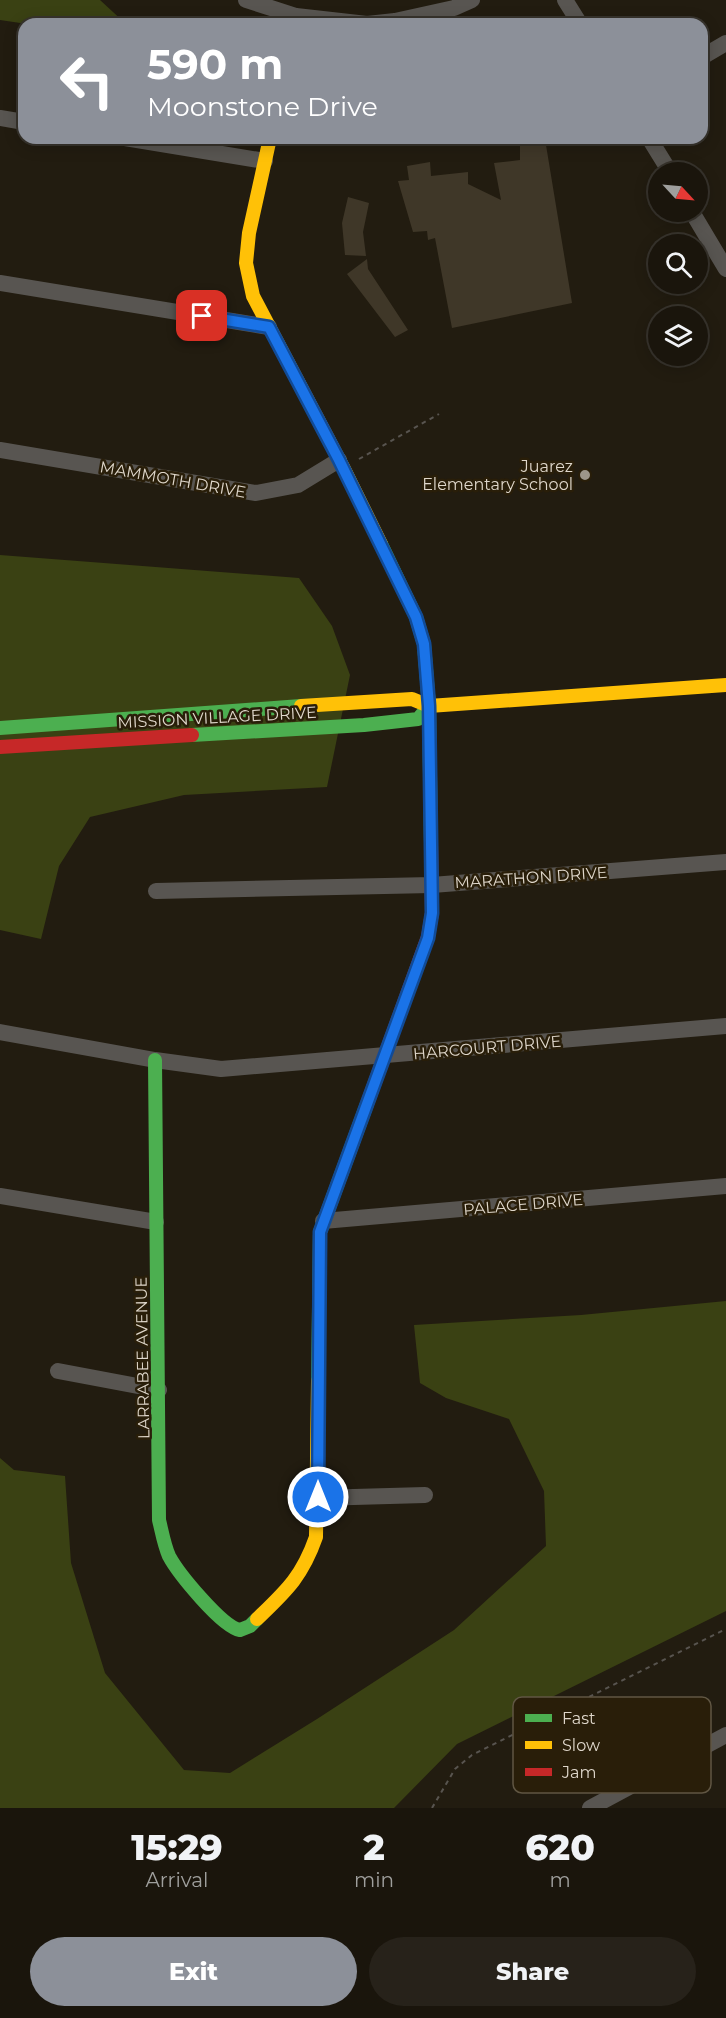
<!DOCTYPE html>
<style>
:root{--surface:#1a150c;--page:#27221a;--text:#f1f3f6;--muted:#9f9f9d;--line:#38342d;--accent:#8c9099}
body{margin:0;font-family:Montserrat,sans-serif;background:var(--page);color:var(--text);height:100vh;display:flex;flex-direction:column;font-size:22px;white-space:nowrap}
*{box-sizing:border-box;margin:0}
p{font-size:20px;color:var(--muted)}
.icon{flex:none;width:33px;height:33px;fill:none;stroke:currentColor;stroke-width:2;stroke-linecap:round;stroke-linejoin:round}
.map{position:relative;height:1808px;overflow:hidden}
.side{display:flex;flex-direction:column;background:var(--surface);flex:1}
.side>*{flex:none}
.hud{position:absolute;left:18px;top:18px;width:690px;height:126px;border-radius:18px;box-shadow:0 3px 15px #0003,0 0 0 2px var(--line);background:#8c9099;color:#fff;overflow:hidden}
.needle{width:39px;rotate:116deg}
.fabs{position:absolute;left:648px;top:162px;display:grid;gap:12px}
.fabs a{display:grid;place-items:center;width:60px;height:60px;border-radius:50%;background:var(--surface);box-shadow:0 3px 15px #0003,0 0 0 2px var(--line);font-size:30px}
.pin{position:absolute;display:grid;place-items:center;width:51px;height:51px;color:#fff;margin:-26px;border-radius:12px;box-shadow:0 3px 9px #0006}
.me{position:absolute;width:66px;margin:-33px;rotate:0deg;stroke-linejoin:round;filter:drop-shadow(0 0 4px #0008)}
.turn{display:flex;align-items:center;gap:21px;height:126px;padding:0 30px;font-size:27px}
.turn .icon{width:78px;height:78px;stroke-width:2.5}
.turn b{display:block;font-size:42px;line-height:51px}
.eta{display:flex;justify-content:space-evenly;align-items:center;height:102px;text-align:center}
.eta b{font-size:36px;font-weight:800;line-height:42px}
.button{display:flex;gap:12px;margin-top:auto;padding:12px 30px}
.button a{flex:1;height:69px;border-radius:36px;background:var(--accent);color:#fff;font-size:24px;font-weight:800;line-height:69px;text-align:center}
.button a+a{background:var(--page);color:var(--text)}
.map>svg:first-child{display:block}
.green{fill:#3a4113}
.building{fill:#3f3728}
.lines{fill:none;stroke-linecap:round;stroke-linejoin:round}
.path{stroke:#58544f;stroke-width:2;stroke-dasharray:4.5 4.5;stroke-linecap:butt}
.street{stroke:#585551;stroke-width:16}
.fast{stroke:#4caf50;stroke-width:14}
.slow{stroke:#ffc107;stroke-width:14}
.jam{stroke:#c62828;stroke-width:14}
.route-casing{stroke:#114b97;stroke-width:15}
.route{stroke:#1a73e8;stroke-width:10}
.poi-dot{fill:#9d968a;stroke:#291e09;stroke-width:2}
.labels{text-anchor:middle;stroke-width:5;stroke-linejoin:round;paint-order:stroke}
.poi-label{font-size:16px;fill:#dfd7cb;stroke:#291e09;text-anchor:end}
.street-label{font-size:16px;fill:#dfd7cb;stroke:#291e09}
.key{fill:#291e09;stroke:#605643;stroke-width:1.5}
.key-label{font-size:16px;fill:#dfd7cb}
</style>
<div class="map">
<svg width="726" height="1808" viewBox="0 0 726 1808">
<rect width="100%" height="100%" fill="#221c10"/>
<path class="green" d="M0,0h100l26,24h-99l-27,-4z
M0,555l299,23 33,48 18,49 -23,112 -143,8 -94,22 -31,49 -18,73 -41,-9z
M726,1301v310l-269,133 -63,64h-394v-350l14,12 51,6 6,87 34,110 79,97 46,3 87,-54 137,-89 92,-84 -2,-55 -35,-72 -63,-21 -26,-15 -6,-58 167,-10z"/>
<path class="building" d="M546,145l26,158 -120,25 -17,-90 -7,2 -1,-9 -14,1 -15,-51 11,-1 -2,-14 23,-4 1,14 37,-4v12l33,16 -7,-37 26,-3v-14z
M348,197l21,6 -6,29 3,24 -21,-1 -3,-32z
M367,259l1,10 40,61 -13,7 -48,-63z"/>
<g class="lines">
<path class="path" d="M359,459l80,-45
M432,1808l23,-39 17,-14 254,-126"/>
<path class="street" d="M246,0l50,16 71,8 28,-3 59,-13 18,-8
M565,0l15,24
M702,57l24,-14
M0,118l24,4
M125,138l140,23
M649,138l21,34
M692,212l34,57
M0,283l269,44
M0,450l256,43 42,-8 41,-25
M156,891l276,-6 294,-23
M0,1032l155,28 66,9 505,-43
M0,1196l156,26
M323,1221l403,-35
M58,1371l101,19
M318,1498l107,-3
M590,1808l136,-73"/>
<path class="fast" d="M381,544l35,73 8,27 5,62 2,137
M0,728l301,-22
M192,735l172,-10 54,-6 11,-13
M155,1060l4,460c3,12 5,25 10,36 9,17 53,71 71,74l10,-4 7,-7
M318,1381l2,-149 47,-128"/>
<path class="slow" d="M270,138l-21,95 -3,30 7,33 91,173 37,75
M301,706l111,-7 17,7 297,-21
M257,1619c29,-28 45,-42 59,-82l2,-156"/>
<path class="jam" d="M0,747l192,-12
M367,1104l61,-167 4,-24 -1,-70"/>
</g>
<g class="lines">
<g class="route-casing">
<path id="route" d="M202,316l67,11 70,133 77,157 8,27 5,62 3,207 -4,25 -108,294 -2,265"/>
</g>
<use href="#route" class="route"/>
</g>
<circle class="poi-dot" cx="585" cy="475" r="6"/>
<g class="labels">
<g class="poi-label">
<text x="573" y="472">Juarez<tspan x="573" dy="18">Elementary School</tspan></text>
</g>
<g class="street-label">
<text transform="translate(173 479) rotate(10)" y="6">MAMMOTH DRIVE</text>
<text transform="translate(217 717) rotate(-3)" y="6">MISSION VILLAGE DRIVE</text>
<text transform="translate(531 877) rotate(-4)" y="6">MARATHON DRIVE</text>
<text transform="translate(487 1047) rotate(-5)" y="6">HARCOURT DRIVE</text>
<text transform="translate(523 1204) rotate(-5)" y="6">PALACE DRIVE</text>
<text transform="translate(142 1358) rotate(-91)" y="6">LARRABEE AVENUE</text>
</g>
</g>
<rect x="513" y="1697" width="198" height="96" rx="9" class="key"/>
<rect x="525" y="1714" width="27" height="8" fill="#4caf50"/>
<rect x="525" y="1741" width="27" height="8" fill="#ffc107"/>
<rect x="525" y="1768" width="27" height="8" fill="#c62828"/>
<g class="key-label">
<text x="562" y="1724">Fast</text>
<text x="562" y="1751">Slow</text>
<text x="562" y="1778">Jam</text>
</g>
</svg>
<div class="fabs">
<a><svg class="needle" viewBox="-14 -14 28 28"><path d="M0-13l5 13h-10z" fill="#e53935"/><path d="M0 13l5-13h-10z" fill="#9f9f9d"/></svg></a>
<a><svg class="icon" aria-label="search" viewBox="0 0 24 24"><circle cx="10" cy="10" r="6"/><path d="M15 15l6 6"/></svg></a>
<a><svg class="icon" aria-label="layers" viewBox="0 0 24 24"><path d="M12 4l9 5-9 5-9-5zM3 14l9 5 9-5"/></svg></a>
</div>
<div class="pin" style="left:202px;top:316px;background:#d93025"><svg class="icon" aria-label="arrive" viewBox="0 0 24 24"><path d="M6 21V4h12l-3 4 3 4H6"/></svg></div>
<svg class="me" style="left:318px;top:1497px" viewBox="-20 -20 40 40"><circle r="17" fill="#1a73e8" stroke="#fff" stroke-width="3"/><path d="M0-11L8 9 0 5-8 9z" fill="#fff"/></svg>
<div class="hud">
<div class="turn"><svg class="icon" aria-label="left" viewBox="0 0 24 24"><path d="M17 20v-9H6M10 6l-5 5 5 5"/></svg><div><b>590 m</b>Moonstone Drive</div></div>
</div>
</div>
<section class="side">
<div class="eta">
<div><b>15:29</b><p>Arrival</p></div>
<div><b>2</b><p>min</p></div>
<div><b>620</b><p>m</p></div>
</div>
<div class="button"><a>Exit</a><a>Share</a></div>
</section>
